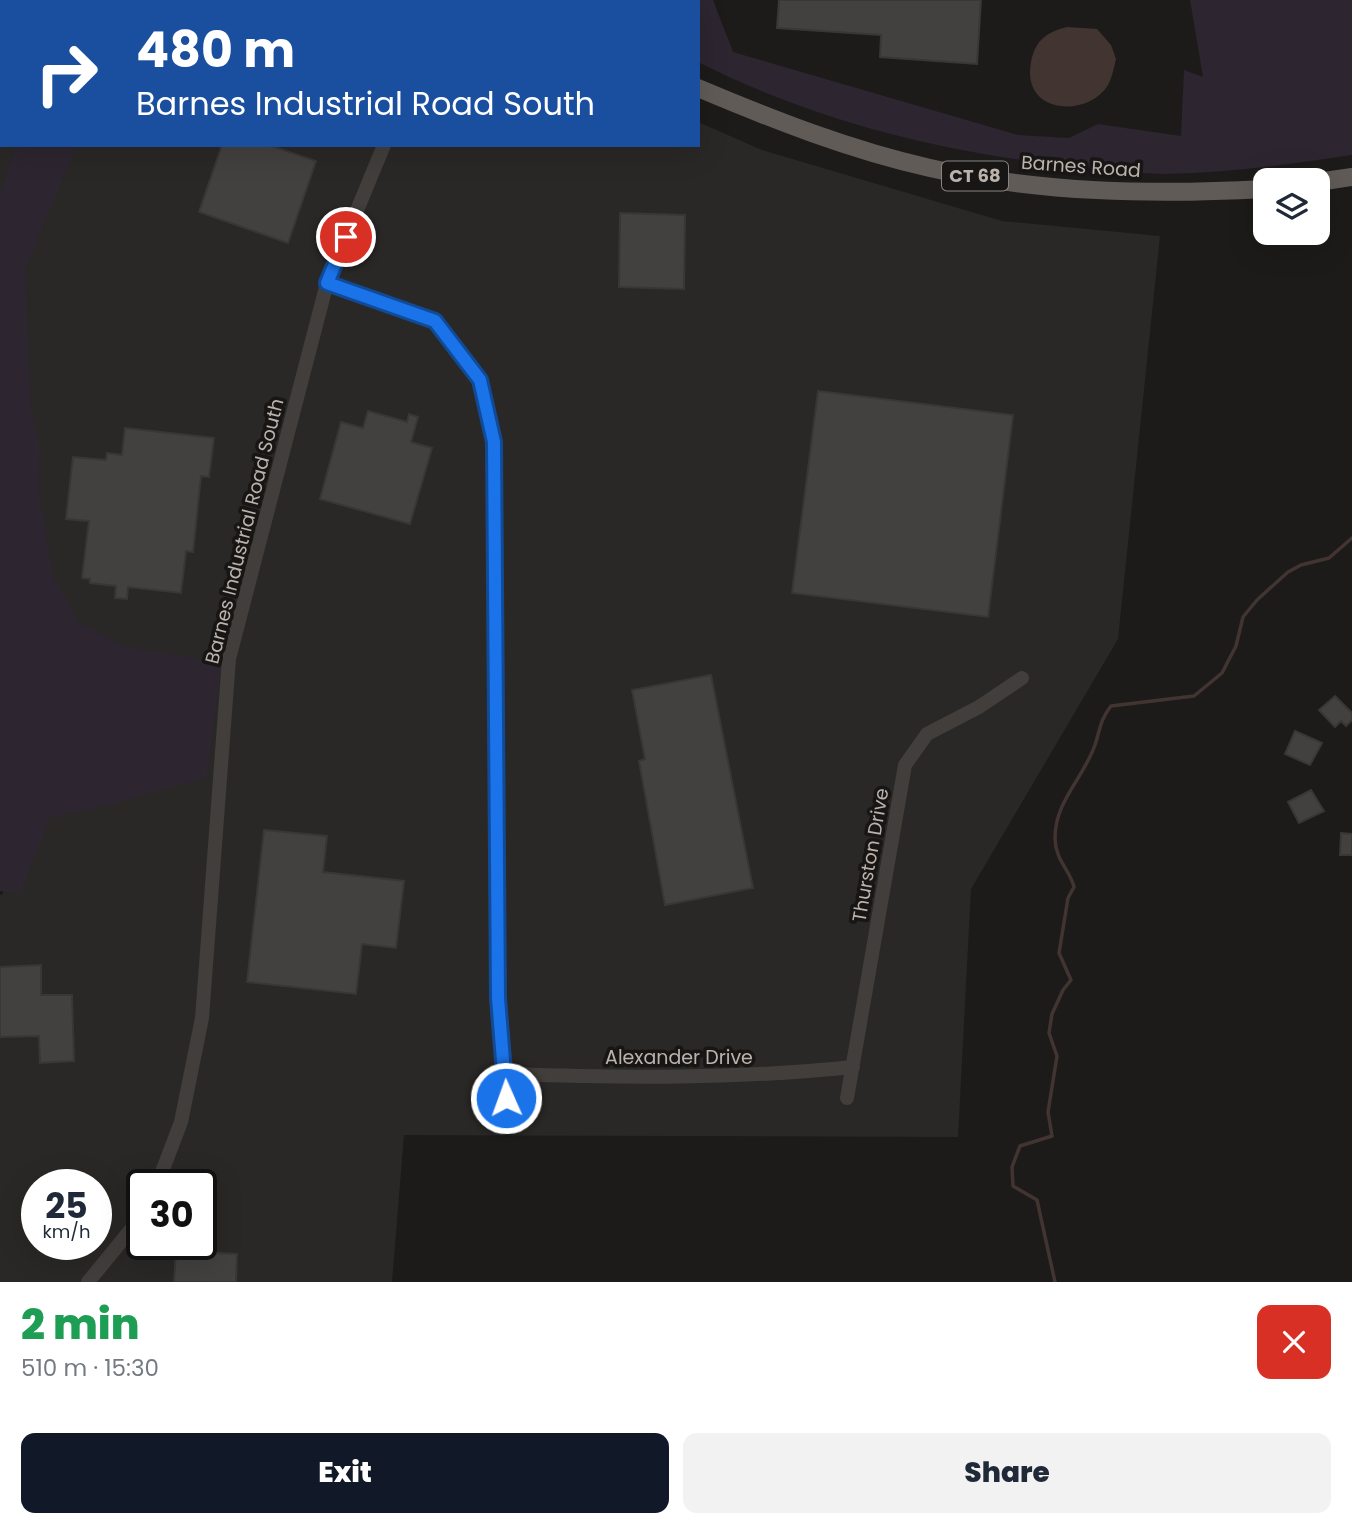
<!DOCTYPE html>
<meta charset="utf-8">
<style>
:root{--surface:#fff;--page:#f2f2f3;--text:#1f2937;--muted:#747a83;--accent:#111827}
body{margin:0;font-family:Poppins,sans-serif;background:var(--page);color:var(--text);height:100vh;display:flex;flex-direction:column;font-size:26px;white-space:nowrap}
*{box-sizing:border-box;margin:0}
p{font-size:23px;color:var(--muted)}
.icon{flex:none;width:38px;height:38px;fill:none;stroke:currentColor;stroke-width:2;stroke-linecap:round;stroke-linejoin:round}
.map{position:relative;height:1282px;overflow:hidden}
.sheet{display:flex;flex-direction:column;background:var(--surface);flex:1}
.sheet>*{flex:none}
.guide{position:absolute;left:0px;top:0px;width:700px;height:147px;box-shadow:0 7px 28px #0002;background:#1a4fa0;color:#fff;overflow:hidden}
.fabs{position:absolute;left:1253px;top:168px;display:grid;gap:14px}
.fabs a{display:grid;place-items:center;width:77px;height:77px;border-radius:14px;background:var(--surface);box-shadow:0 7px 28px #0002;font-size:35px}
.speed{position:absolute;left:21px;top:1169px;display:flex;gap:14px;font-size:35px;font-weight:700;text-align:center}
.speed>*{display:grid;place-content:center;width:91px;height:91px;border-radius:50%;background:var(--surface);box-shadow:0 7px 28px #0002;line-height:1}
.speed small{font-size:18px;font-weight:400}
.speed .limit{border:4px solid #111;border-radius:10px;background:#fff;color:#111}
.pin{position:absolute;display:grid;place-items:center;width:60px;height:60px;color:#fff;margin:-30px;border:4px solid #fff;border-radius:50%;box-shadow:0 2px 7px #0007}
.me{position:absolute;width:77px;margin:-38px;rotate:358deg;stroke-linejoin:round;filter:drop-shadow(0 0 5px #0008)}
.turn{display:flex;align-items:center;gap:24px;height:147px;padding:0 21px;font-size:32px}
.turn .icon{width:91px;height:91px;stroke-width:2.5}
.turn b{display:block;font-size:49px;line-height:60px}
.round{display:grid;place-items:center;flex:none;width:74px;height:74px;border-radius:14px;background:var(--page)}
.head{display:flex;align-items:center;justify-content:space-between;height:119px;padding:0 21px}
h1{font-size:42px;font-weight:800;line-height:52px;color:#1e9e55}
.action{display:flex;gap:14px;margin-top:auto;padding:14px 21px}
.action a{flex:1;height:80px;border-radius:14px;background:var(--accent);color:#fff;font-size:28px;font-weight:800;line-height:80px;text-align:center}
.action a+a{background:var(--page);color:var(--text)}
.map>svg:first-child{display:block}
.built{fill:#292826;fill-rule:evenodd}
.green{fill:#2d252f}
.water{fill:#423431}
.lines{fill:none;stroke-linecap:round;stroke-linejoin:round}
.stream{stroke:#423431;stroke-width:3.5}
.building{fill:#43413f;stroke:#383734;stroke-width:2}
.minor{stroke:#413e3b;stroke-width:14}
.major{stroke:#605b57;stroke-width:18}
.route-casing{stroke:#114b97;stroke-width:18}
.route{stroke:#1a73e8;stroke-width:12}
.labels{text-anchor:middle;stroke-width:7;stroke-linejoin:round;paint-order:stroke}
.shield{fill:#171614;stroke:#8a837e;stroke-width:2}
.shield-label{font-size:18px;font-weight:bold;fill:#bbb2ac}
.street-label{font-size:19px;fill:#bbb2ac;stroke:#171614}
</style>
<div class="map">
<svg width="1352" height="1282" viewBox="0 0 1352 1282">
<rect width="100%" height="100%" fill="#1c1b1a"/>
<path class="built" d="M0,0l421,2h-419v143h696v-23l64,28 240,71 158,15 -42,403 -147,250 -13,248 -554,-2 -12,147h-392v-387l3,-1 4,-384 -7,-1zM37,1185h59v59h-59zM142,1185h59v59h-59z"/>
<path class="green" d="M7,0h413l-412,2z
M572,0h141l20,52 285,83 51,3 29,-14 83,12 3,-66 19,7 -13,-77h162v155c-62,9 -123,18 -185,19 -25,0 -50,-4 -75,-6 -136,-12 -271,-44 -394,-106v-60z
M17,145h60l-52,125 6,140 9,36 -1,46 14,84 25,45 48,26 96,15 -15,115 -90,26 -67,15 -29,73h-21v-698z"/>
<path class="water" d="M1067,27l30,2 14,16 5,14c-2,8 -4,19 -8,26 -20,33 -87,30 -77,-23 4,-22 16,-30 36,-35z"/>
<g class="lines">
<path class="stream" d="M1055,1282l-18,-82 -24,-14 -1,-19 8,-21 32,-10 -4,-24 9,-56 -8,-23 3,-19 11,-24 8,-10 -12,-27 9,-55 6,-11c-4,-17 -19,-27 -19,-49 0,-37 28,-59 40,-93 5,-15 5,-25 16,-39l83,-10 28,-23 14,-27 7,-29 14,-17 31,-28 13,-7 28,-7 23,-20"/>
</g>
<path class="building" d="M779,0h202l-4,64 -97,-7 1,-22 -104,-7z
M222,145h47l47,16 -28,82 -89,-31z
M620,213l65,2 -1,74 -65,-2z
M818,391l195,24 -25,202 -196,-24z
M368,411l39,11 2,-8 9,3 -7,25 21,6 -22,76 -90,-25 21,-77 22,6z
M125,428l89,10 -5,39 -8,-1 -8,76 -7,-1 -5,42 -53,-6 -1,12 -12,-1 1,-12 -26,-3v-4l-8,-1 7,-57 -23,-2 7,-62 33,3 1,-7 15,2z
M711,675l42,213 -88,17 -26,-144 6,-2 -13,-69z
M1335,696l17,17v7l-6,6 -5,-5 -6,6 -16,-17z
M1295,731l27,12 -12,22 -25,-11z
M1311,790l13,21 -25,12 -11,-21z
M264,830l63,6 -4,36 81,9 -8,67 -34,-4 -6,50 -109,-12z
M1341,833l11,1v21h-12z
M41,965v30h31l2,66 -34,2 -1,-27 -39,1v-70z
M176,1251l61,3 -1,28h-62z"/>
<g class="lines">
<path class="minor" d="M444,2l1,-2
M327,283l108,38 45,59 14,62 4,556 8,76 1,49
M506,1074c117,4 231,5 347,-7
M847,1098l58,-333 22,-31 52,-27 43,-29
M157,1185l24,-63 21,-104 27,-359 98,-376 57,-138
M88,1282l54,-66"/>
<path class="major" d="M502,0l4,2
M698,88c76,32 152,62 232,80 109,25 224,27 335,21
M1318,182l34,-5"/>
</g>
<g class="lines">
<g class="route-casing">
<path id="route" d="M346,237l-19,46 108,38 45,59 14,62 4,556 8,100"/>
</g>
<use href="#route" class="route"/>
</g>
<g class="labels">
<rect class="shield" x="942" y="161.5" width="66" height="29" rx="5"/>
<g class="shield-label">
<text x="975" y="182">CT 68</text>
</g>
<g class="street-label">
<text transform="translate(1081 166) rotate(4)" y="7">Barnes Road</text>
<text transform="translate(244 531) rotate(-76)" y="7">Barnes Industrial Road South</text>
<text transform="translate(870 855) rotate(-80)" y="7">Thurston Drive</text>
<text x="679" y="1064">Alexander Drive</text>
</g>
</g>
</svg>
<div class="fabs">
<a><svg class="icon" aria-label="layers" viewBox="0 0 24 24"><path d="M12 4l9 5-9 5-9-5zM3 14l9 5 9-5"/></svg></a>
</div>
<div class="speed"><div>25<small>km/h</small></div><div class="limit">30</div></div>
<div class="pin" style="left:346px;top:237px;background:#d93025"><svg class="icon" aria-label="arrive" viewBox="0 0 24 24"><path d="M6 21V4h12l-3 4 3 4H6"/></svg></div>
<svg class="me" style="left:506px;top:1098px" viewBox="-20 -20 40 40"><circle r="17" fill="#1a73e8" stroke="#fff" stroke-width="3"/><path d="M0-11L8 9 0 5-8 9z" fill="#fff"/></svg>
<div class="guide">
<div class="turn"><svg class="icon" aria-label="right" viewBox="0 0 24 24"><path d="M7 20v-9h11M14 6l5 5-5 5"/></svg><div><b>480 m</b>Barnes Industrial Road South</div></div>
</div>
</div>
<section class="sheet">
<div class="head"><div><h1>2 min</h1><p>510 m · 15:30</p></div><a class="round" style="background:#d93025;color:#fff"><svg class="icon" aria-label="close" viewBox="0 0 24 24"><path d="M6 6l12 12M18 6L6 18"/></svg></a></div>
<div class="action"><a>Exit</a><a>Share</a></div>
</section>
